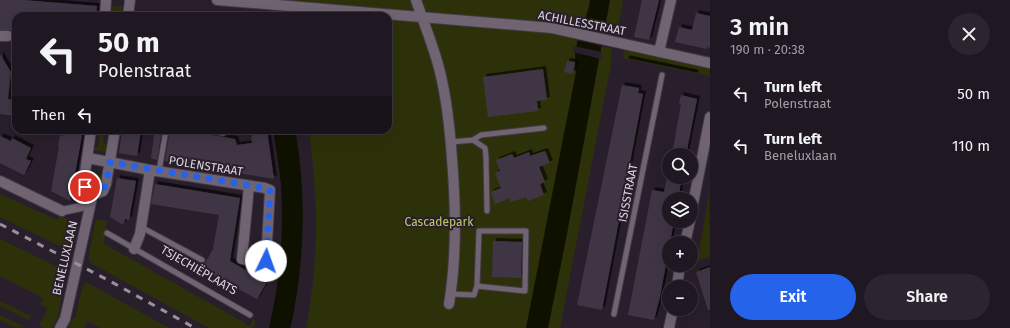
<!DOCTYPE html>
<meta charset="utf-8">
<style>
:root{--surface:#1f1721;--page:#2c242e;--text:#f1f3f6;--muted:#a19fa5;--line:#3c363f;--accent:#2563eb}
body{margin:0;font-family:"Fira Sans",sans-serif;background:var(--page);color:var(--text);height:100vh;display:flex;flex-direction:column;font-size:15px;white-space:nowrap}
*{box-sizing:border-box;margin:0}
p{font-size:13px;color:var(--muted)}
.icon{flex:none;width:22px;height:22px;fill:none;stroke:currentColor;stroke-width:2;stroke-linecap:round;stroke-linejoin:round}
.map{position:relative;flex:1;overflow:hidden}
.side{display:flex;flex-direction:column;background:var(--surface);width:300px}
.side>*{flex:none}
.top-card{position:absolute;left:12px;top:12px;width:380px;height:122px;border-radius:12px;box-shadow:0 4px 16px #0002,0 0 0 1px var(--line);background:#1f1721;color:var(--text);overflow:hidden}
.fabs{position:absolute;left:662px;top:148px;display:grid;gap:8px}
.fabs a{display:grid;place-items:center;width:36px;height:36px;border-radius:50%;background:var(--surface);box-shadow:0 4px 16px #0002,0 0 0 1px var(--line);font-size:20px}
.pin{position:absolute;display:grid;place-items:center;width:34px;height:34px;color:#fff;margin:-17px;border:2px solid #fff;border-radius:50%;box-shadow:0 1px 4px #0007}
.me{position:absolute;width:44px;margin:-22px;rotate:3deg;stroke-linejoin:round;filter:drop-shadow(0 0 3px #0008)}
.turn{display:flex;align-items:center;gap:14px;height:84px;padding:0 20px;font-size:18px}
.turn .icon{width:52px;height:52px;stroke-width:2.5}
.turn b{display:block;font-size:28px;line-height:34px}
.then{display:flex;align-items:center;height:38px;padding:0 20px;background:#0003;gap:8px;font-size:15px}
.round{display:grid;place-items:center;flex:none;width:42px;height:42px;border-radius:21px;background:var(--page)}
.headline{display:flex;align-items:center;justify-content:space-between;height:68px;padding:0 20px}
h1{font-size:24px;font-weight:600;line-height:30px}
.button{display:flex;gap:8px;margin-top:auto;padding:8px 20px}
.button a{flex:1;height:46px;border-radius:24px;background:var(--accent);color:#fff;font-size:16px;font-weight:600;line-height:46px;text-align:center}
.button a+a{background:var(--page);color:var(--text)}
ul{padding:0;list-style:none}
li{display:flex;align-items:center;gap:12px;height:52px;padding:0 20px}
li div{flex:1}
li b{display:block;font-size:15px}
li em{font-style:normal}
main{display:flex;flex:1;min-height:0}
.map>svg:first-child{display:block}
.green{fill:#2d310a}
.water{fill:#0f1100}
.pier{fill:#291f2c}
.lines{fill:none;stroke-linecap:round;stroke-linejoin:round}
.stream{stroke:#0f1100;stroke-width:3}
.building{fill:#413644;filter:url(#shadow)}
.service-casing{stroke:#423a44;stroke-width:7}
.pedestrian-casing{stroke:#423a44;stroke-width:10}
.minor-casing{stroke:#423a44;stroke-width:12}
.service{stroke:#706473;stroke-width:5}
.pedestrian{stroke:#706473;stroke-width:8}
.minor{stroke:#706473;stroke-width:10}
.rail{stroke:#99919b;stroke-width:3;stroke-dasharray:7 7;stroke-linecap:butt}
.route{stroke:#2563eb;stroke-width:7;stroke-dasharray:0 12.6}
.labels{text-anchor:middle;stroke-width:4;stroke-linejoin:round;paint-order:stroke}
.street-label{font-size:12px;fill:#dcd5de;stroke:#291f2c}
.park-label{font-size:12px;fill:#bfcb64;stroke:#291f2c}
</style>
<main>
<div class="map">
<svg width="710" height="328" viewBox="0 0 710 328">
<defs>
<filter id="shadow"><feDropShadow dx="3" dy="-3" stdDeviation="0" flood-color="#0009"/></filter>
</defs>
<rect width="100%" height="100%" fill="#291f2c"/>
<path class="green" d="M269,0h327l-70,328h-220c3,-13 4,-26 6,-39 7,-55 4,-105 -3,-159h79v-114h-113z
M610,0h13l-6,35 -13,-3z
M109,6l17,1 -2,9 -2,-3 -3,3h-4l-6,-7z
M601,46l11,3 -1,15 -51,264h-12l18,-89z
M630,50l79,18 1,8 -87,-18 1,-7z
M101,130h4l-2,11 6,7 -1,4 -17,-2 1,-6 3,4 3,-2z
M87,172l17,3 -4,11 -5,2 -6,-2z
M0,194l57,26 3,-5 17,11 -5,26 -72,-35z
M709,196l1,61 -13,4z
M96,219l11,2 -3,23 141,79v1l4,3 4,-8 3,2 -3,7h-44l-120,-66v-8z
M0,239l64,31 1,9 -7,35 1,1 -7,13h-8l-5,-3 9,-17 -8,-4 3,-6 -43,-22z
M86,282l83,46h-69l-12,-7 -4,7h-16l5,-10h2l7,-29z
M0,301l31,15 -2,4 -29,-14z
M0,315l25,12 -8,1 -17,-8z"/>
<path class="water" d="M590,0h20l-44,239 -18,89h-22l50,-256 -1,-18 5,-27 3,-2 6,-18z
M273,130h22c10,51 10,110 2,162 -2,12 -3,24 -7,36h-21c11,-47 15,-95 12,-143 -2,-19 -5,-37 -8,-55z"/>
<path class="pier" d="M225,0l33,7 4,8 -31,-2z
M578,27l28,6 -3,13 -28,-6z
M574,46l28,6 -1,7 -28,-7z"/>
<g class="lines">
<path class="stream" d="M630,57l67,14"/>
</g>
<path class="building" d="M0,0h23l74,6 -1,10h-80v17h-2l-3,-3h-11z
M642,0h17l-10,40 -15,-3z
M696,13l14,3v32l-3,-1v2l-32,-7 4,-15 13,3z
M0,54l11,18 -3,27 8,1v16l-16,-2z
M567,61l8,1 -2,12 -9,-2z
M543,69l4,31 -10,1 1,10 -50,6 -5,-40z
M622,85l17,3 -1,5 5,1 -41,216 -25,-5z
M681,95l16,4 -11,56h-14l9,-51 -2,-1z
M69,130h14l-13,71 -19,-10 8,-44 -1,-1 2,-11 3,1 1,-3h2z
M122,130h19l-4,26 -18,-3z
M155,130h7l-5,30 -6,-2z
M170,130h12l53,9 2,6 15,-2 -1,-6 2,-1 -1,-6h15l7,49 -109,-18z
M0,136l11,5 1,-3 19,10 -5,11 5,2 -7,14 -24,-12z
M545,151l5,12 -11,4 6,15 -5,2 4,11 -16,6 -2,-4 -15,5 -1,-4 -15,6 -4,-12 10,-4 -6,-15 5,-2 -4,-11 16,-6 2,4 15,-6 1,4z
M667,177h15l-4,22h-9v22h5l-14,76 -6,23 -26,-5 24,-125 12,2z
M117,178l19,3 -7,39 -4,-1 -2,6 -13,-8z
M155,184l85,14 -10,63 37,21 -10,17 -55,-30 11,-20 6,-34 -68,-11z
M493,241l29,1 -1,36 -29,-1z
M710,267v43h-2l-12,-38z"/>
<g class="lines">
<g class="service-casing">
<path id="service" d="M208,130l15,3v-3
M473,140l8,-5 63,-7
M451,142l22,-2 12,8 1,9 1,54
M159,171l7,-41
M141,227l61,33
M479,231h47l-1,60 -48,-5z
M107,233l143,82
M451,294l23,1 3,-9
M614,314l48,-239"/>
</g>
<g class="pedestrian-casing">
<path id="pedestrian" d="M62,211l19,-4 10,-6"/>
</g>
<g class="minor-casing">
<path id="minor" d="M217,0l335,28 158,35
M416,0c8,24 18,47 24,72 7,28 10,58 12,87 4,48 5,97 -3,145
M105,16l1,-16
M128,16l2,-16
M0,36h8
M659,52l12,-52
M91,130l-7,50c1,11 8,17 19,11l3,-7 9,-54
M88,158l62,12 115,18 5,2 -4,71 -3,3 -21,-5 7,-73
M0,181l62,30
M691,214l19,-97
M685,243l5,-22
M134,249l6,-15 10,-64
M677,287l3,-22
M60,328l5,-9 28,-126
M669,328l4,-19"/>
</g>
<use href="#service" class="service"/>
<use href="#pedestrian" class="pedestrian"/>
<use href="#minor" class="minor"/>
<path class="rail" d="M0,224l106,55 89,49"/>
</g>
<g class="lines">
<path class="route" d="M85,187c5,7 11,8 18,4l3,-7 4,-22 154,26 6,2 -4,71"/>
</g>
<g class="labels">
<g class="street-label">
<text transform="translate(582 23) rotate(11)" y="4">ACHILLESSTRAAT</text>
<text transform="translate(206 166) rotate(9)" y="4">POLENSTRAAT</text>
<text transform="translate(628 193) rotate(-79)" y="4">ISISSTRAAT</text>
<text transform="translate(65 258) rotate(-77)" y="4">BENELUXLAAN</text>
<text transform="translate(199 270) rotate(30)" y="4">TSJECHIËPLAATS</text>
</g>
<g class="park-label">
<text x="439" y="226">Cascadepark</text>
</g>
</g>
</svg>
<div class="fabs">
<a><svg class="icon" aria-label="search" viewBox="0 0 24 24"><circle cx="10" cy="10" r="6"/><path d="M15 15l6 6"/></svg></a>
<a><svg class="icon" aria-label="layers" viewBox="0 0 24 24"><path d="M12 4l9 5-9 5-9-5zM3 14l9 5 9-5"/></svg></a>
<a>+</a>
<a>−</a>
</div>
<div class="pin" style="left:85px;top:187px;background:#d93025"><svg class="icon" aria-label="arrive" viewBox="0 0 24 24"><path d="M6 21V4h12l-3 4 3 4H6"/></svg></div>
<svg class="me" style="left:266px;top:261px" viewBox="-20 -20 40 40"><circle r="19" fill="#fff"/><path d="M0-13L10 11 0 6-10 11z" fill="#2563eb"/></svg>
<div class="top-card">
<div class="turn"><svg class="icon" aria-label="left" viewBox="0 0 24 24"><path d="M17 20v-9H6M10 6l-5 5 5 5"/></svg><div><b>50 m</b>Polenstraat</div></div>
<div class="then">Then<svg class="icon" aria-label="left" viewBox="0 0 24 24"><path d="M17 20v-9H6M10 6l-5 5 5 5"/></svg></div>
</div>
</div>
<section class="side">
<div class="headline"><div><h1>3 min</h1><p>190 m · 20:38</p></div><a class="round"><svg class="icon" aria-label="close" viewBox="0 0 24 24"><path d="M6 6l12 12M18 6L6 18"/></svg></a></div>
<ul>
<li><svg class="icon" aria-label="left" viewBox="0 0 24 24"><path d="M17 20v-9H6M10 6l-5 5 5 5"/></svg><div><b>Turn left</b><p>Polenstraat</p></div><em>50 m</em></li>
<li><svg class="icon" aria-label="left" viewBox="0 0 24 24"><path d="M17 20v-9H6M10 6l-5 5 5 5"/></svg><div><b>Turn left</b><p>Beneluxlaan</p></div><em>110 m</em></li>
</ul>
<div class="button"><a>Exit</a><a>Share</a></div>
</section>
</main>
